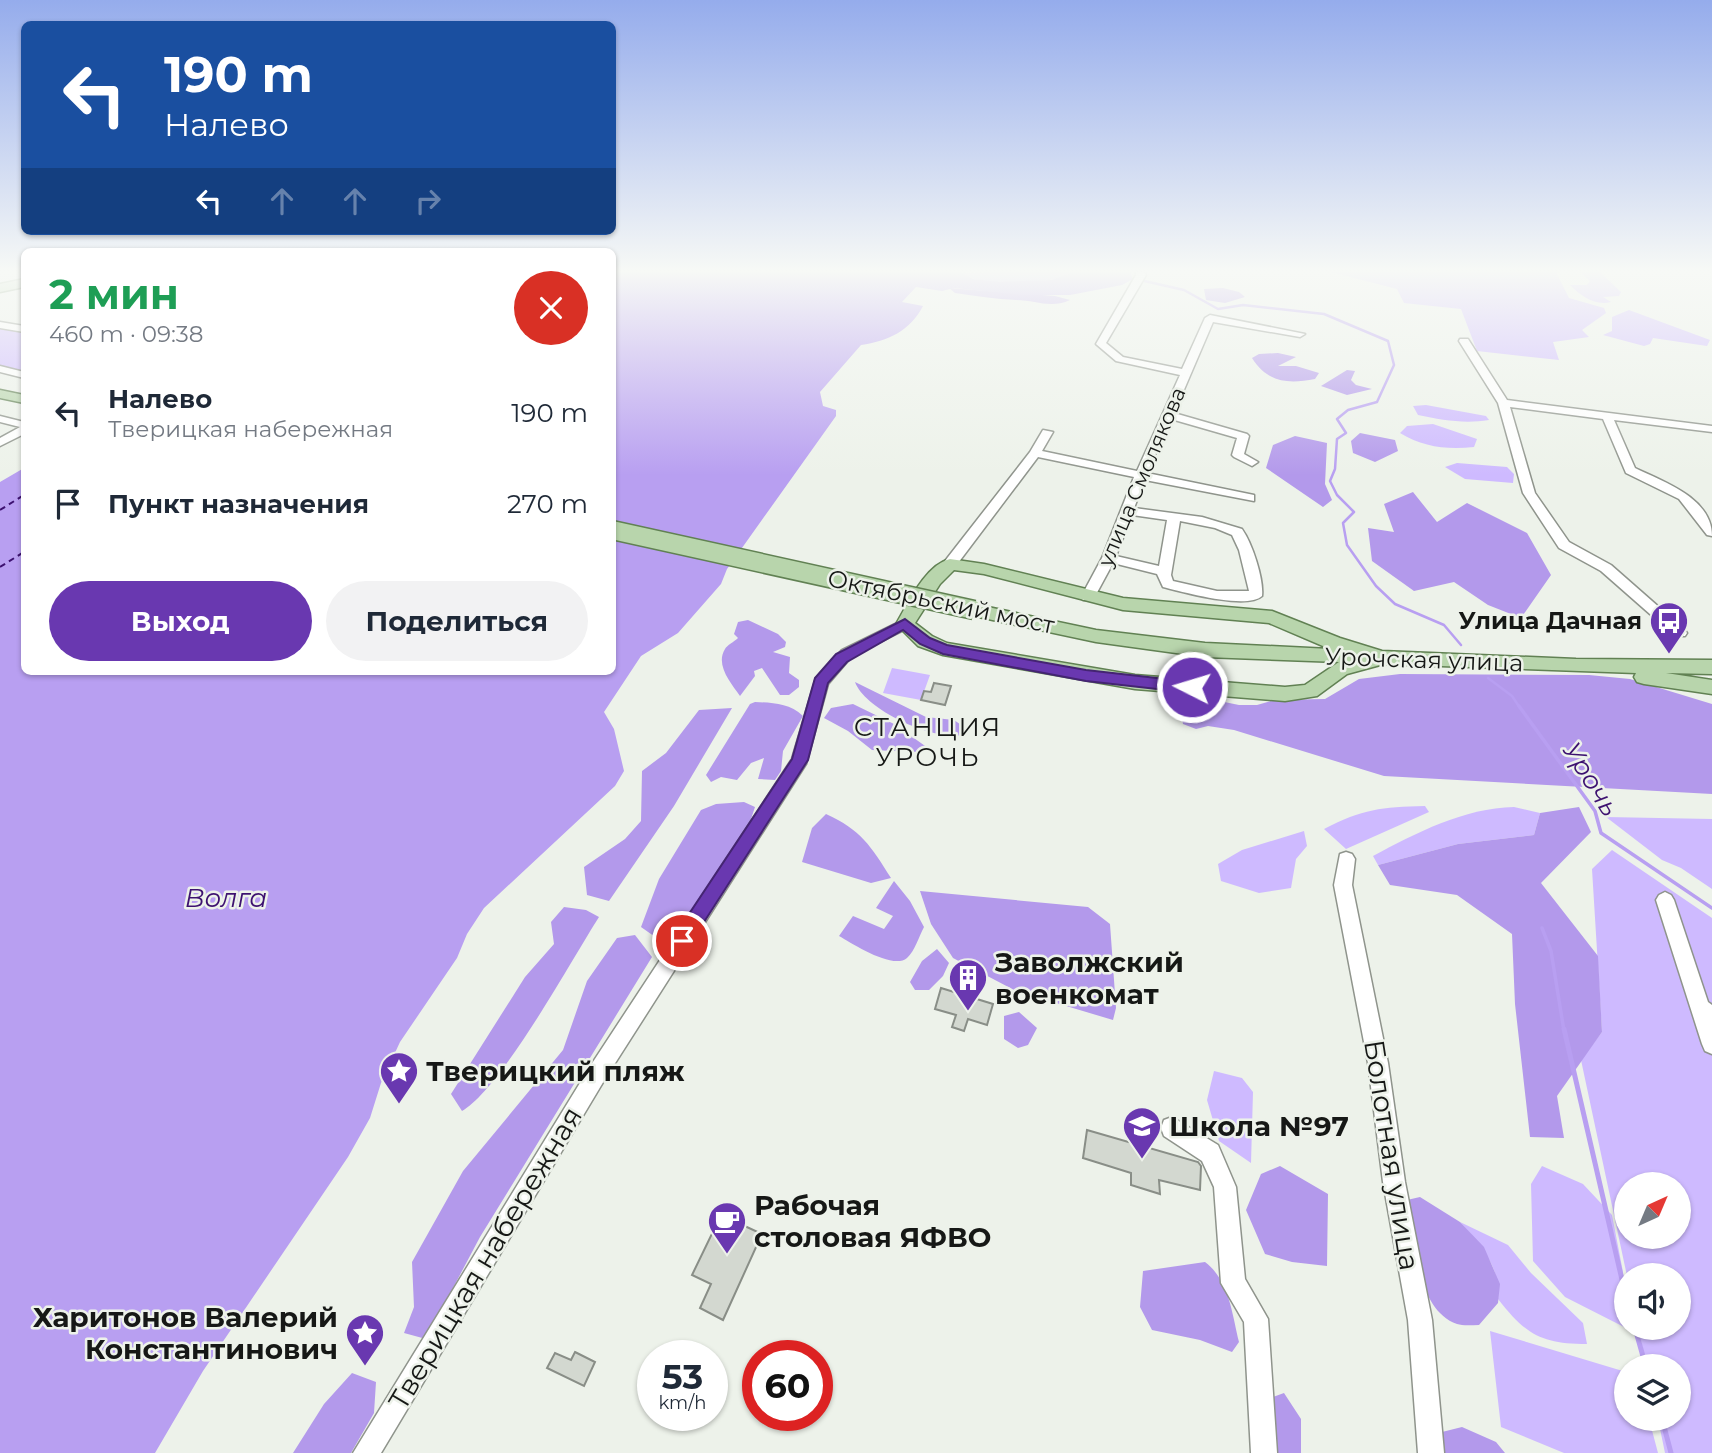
<!DOCTYPE html>
<html lang="ru">
<meta charset="utf-8">
<style>
:root{--surface:#fff;--page:#f2f2f3;--text:#1f2937;--muted:#747a83;--accent:#6938b0}
body{margin:0;font-family:Montserrat,sans-serif;background:var(--page);color:var(--text);height:100vh;display:flex;flex-direction:column;font-size:26px;white-space:nowrap}
*{box-sizing:border-box;margin:0}
p{font-size:23px;color:var(--muted)}
.icon{flex:none;width:38px;height:38px;fill:none;stroke:currentColor;stroke-width:2;stroke-linecap:round;stroke-linejoin:round}
.map{position:relative;flex:1;overflow:hidden}
.side{position:absolute;left:21px;top:248px;width:595px;height:427px;display:flex;flex-direction:column;background:var(--surface);border-radius:10px;box-shadow:0 2px 5px #0004}
.side>*{flex:none}
.guide{position:absolute;left:21px;top:21px;width:595px;height:214px;border-radius:10px;box-shadow:0 2px 5px #0004;background:#1a4fa0;color:#fff;overflow:hidden}
.needle{width:46px;rotate:44deg}
.buttons{position:absolute;left:1614px;top:1172px;display:grid;gap:14px}
.buttons a{display:grid;place-items:center;width:77px;height:77px;border-radius:50%;background:var(--surface);box-shadow:0 2px 5px #0004;font-size:35px}
.speed{position:absolute;left:637px;top:1340px;display:flex;gap:14px;font-size:35px;font-weight:700;text-align:center}
.speed>*{display:grid;place-content:center;width:91px;height:91px;border-radius:50%;background:var(--surface);box-shadow:0 2px 5px #0004;line-height:1}
.speed small{font-size:18px;font-weight:400}
.speed .limit{border:10px solid #d22;background:#fff;color:#111}
.pin{position:absolute;display:grid;place-items:center;width:60px;height:60px;color:#fff;margin:-30px;border:4px solid #fff;border-radius:50%;box-shadow:0 2px 7px #0007}
.me{position:absolute;width:77px;margin:-38px;rotate:275deg;stroke-linejoin:round;filter:drop-shadow(0 0 5px #0008)}
.turn{display:flex;align-items:center;gap:24px;height:147px;padding:0 28px;font-size:32px}
.turn .icon{width:91px;height:91px;stroke-width:2.5}
.turn b{display:block;font-size:49px;line-height:60px}
.lanes{display:flex;align-items:center;height:66px;padding:0 28px;background:#0003;justify-content:center;gap:35px;direction:ltr}
.lanes .off{opacity:.35}
.round{display:grid;place-items:center;flex:none;width:74px;height:74px;border-radius:37px;background:var(--page)}
.summary{display:flex;align-items:center;justify-content:space-between;height:119px;padding:0 28px}
h1{font-size:42px;font-weight:700;line-height:52px;color:#1e9e55}
.cta{display:flex;gap:14px;margin-top:auto;padding:14px 28px}
.cta a{flex:1;height:80px;border-radius:42px;background:var(--accent);color:#fff;font-size:28px;font-weight:700;line-height:80px;text-align:center}
.cta a+a{background:var(--page);color:var(--text)}
ul{padding:0;list-style:none}
li{display:flex;align-items:center;gap:21px;height:91px;padding:0 28px}
li div{flex:1}
li b{display:block;font-size:26px}
li em{font-style:normal}
.map>svg:first-child{display:block}
.green{fill:#cebaff;fill-rule:evenodd}
.forest{fill:#b399eb}
.water{fill:#b89ff1}
.lines{fill:none;stroke-linecap:round;stroke-linejoin:round}
.stream-far2{stroke:#b89ff1;stroke-width:2.5}
.stream-far1{stroke:#b89ff1;stroke-width:3.5}
.stream{stroke:#b89ff1;stroke-width:5}
.ferry{stroke:#3d1170;stroke-width:2;stroke-dasharray:6 4.5;stroke-linecap:butt}
.building{fill:#d3d8d0;stroke:#898e87;stroke-width:2}
.minor-casing{stroke:#8f948c;stroke-width:3}
.major-casing{stroke:#618153;stroke-width:3}
.minor{fill:#fff;fill-rule:evenodd}
.major{fill:#b8d5ac;fill-rule:evenodd}
.major-bridge-casing{stroke:#618153;stroke-width:21;stroke-linecap:butt}
.major-bridge{stroke:#b8d5ac;stroke-width:18}
.route{fill:#6938b0;stroke:#442472;stroke-width:2}
.labels{text-anchor:middle;stroke-width:5;stroke-linejoin:round;paint-order:stroke}
.far-street-label{font-size:21px;fill:#161816;stroke:#edf2ea}
.street-label{font-size:24px;fill:#161816;stroke:#edf2ea}
.poi-label{font-size:24px;font-weight:bold;fill:#161816;stroke:#edf2ea;text-anchor:end}
.neighbourhood-label{font-size:26px;letter-spacing:2px;fill:#161816;stroke:#edf2ea}
.water-label{font-size:26px;font-style:italic;fill:#3d1170;stroke:#edf2ea}
.near-poi-label{font-size:28px;font-weight:bold;fill:#161816;stroke:#edf2ea;text-anchor:start}
.near-street-label{font-size:28px;fill:#161816;stroke:#edf2ea}
</style>
<div class="map">
<svg width="1712" height="1453" viewBox="0 0 1712 1453">
<rect width="100%" height="100%" fill="#edf2ea"/>
<path class="green" d="M1075,272c-23,13 -93,16 -115,1z
M1331,272h225l13,26 35,10 2,5 -24,17 7,7 -36,5 6,18 -82,-9 -16,-42 -57,-6 -7,-14z
M1580,272h20l21,20 -2,4 -16,1 8,5c-16,4 -30,-6 -41,-17h17l3,-4z
M1629,310l81,30 -3,6 -54,-8 -3,6 -6,2 -41,-11 9,-4v-14z
M0,328l24,5v39l-24,-5z
M1426,405l60,11 3,4c-25,4 -47,0 -71,-5l-5,-9z
M1433,424l44,15 -3,8c-27,3 -51,0 -74,-14l7,-7z
M1457,463l50,4 7,7 -1,9 -48,-4 -20,-12z
M892,668l38,7 -9,25 -38,-7z
M1425,806l4,6 -83,37 -22,-20c39,-20 57,-22 101,-23z
M1514,807l26,6 -6,22 -76,9 -80,21 -5,-9c43,-23 91,-48 141,-49z
M1606,817l106,2v70l-31,-21 -19,-8z
M1304,831l3,15 -11,13 -5,29 -32,5 -38,-12 -3,-17 24,-14z
M1612,850l100,68v535h-47l-7,-34h20v-52h-31l-9,-39h40v-52h-51l-46,-216 21,-28 -10,-163zM1626,1185h52v52h-52z
M1214,1071l28,7 11,14 -2,71 -32,-22 -12,-41z
M1542,1166l41,18 29,31 11,57 3,56 -61,-31 -32,-36 -2,-77z
M1460,1222l48,23 23,28 52,50 4,21c-45,0 -61,-9 -89,-45 3,-32 -18,-55 -38,-77z
M1490,1331l136,41v47h23l9,34h-94l-63,-26z"/>
<path class="forest" d="M949,288l106,8 15,4c-20,9 -34,0 -54,0 -21,-1 -40,-4 -61,-7z
M1223,288l16,4 6,5 -20,6 -19,-3 -2,-11z
M1278,353l18,4 -18,9h18l23,7 -4,6c-27,5 -47,4 -63,-21l7,-4z
M1347,370l8,1 -4,9 5,5 16,4 -25,6 -26,-9z
M1360,433l35,7 3,11 -23,11 -22,-9 -2,-12z
M1295,436l32,7 -2,41 7,16 -9,7 -57,-39 7,-23z
M1413,492l24,30 30,-19 60,30 24,42 -30,43 -33,-13 -34,-23 -40,9 -42,-30 -4,-33 26,4 -10,-28z
M748,620l30,14 8,8 -1,5 -12,5 17,5 -1,16 10,7v7l-10,8h-9l-18,-27 -8,3 1,5 -15,20c-9,-13 -25,-31 -15,-47 2,-4 9,-7 13,-11l-4,-4 4,-12z
M1400,674l189,1 41,4 82,25v90l-328,-18 -150,-46 -26,-4 -12,3 -13,-5 -4,-21 21,-6 39,8h18l18,-5 50,-1 34,-20z
M855,682l71,35 28,3 13,9 -5,6c-28,6 -97,-25 -107,-53z
M755,702c18,1 34,1 48,14l-20,35 -2,20 -6,9 -17,-1 6,-21 -13,5 -14,17 -16,-3 -10,5 -5,-7 44,-71z
M853,704l41,20 34,24 -12,4 -44,-2 -24,-19 -24,-13 7,-10z
M732,708l-58,98 -65,95 -22,-6 -3,-28 41,-28 16,-18 1,-50 24,-18 33,-43z
M744,802l11,5 -6,18 -81,121 -27,-19 18,-48 42,-69 15,-6z
M1579,807l12,25 -50,51 57,73 4,76 -45,64 7,42 -34,-1 -15,-133 -3,-70 -55,-39 -67,-10 -12,-20 80,-21 76,-9 6,-22z
M826,814c35,16 45,32 65,64l-20,5 -69,-21 10,-34z
M894,881l16,20 14,26c-5,9 -9,24 -17,31 -14,12 -54,-14 -68,-22l14,-20 31,13 9,-13 -17,-8z
M920,891l168,16 22,17 6,84 -3,12 -97,-29 -63,-33 -22,-34z
M564,907l22,3 13,7c-28,44 -98,172 -137,194l-11,-17 74,-117 29,-33 -3,-22z
M635,935l17,22 -172,280 -54,102 -22,-6 10,-26 -2,-45 51,-91 100,-121 24,-69 30,-43z
M937,949l12,14 -6,13 -14,14h-14l-5,-8 12,-21z
M1019,1012l18,16 -9,17 -10,3 -14,-9v-23z
M1280,1166l48,28 -1,72 -35,-4 -27,-8 -19,-44 15,-36z
M1420,1197l40,25 24,25 16,37 -2,19 -19,22c-7,0 -16,1 -22,-1 -41,-14 -44,-88 -50,-124z
M1205,1262c24,18 27,51 34,80l-7,10 -32,-12 -48,-10 -12,-23 3,-36z
M352,1373l24,9 -2,31 -23,40h-58l31,-49z
M1284,1393l17,26v34h-28v-56z
M1462,1427l34,15 9,11h-60l-3,-21z"/>
<path class="water" d="M613,272h347l13,7 27,3 51,-2 24,-8h55l3,7 -11,6 -52,10h-48l-68,-7 -12,3 -26,-4 -14,15 21,4c-13,25 -35,35 -62,39l-41,47 3,14 13,4v6l-109,153 -6,15 -43,49 -37,23 -37,56 10,17 10,42 -9,15 -131,122 -17,26 -10,24 -57,84 -19,41 -11,35 -22,39 -145,214 -48,82h-155v-971l24,-14v204h588z"/>
<g class="lines">
<path class="stream-far2" d="M1140,280l44,10 34,19 25,-4 81,9 64,27 6,24 -17,37 -29,8 -11,9 9,14 -9,6 -2,30 -5,12 7,14 17,17 -11,11 4,22 29,41 19,18 49,21 17,20
M1488,678l24,18 8,12"/>
<path class="stream-far1" d="M1519,706l76,105 6,22 111,75
M1542,928l9,23 13,80"/>
<path class="stream" d="M1564,1029l62,268
M1635,1328l11,39
M1662,1419l9,34"/>
<path class="ferry" d="M0,510l24,-15
M0,567l24,-15"/>
</g>
<path class="building" d="M934,683l17,3 -6,19 -24,-5 3,-9 7,1z
M941,988l52,16 -6,21 -19,-6 -4,12 -12,-4 4,-12 -21,-6z
M1087,1130l111,32 3,4 -1,24 -41,-10 1,14 -29,-9v-12l-48,-15z
M721,1215l41,19 -39,86 -23,-12 11,-24 -19,-9z
M575,1352l20,10 -11,24 -37,-18 8,-15 16,7z"/>
<g class="lines">
<g class="minor-casing">
<path id="minor" d="M1136,272h8l2,3 -40,68 17,14 59,12 23,-51 5,-3 95,19 -5,3 -87,-15 -39,91 73,21 2,2 -5,18 14,8 -6,4 -18,-9 -2,-2 5,-17 -66,-19 -24,54 107,22v6l-109,-21 -11,28 68,9 40,12c10,14 22,50 20,67 -15,14 -79,-4 -99,-9l-6,-13 -44,-11 -20,37h-10l-2,-3 21,-39 32,-81 -96,-20 -83,110h-10v-6l85,-109 13,-22 10,2 -11,19 95,20 43,-96 -64,-14 -20,-17 40,-69zM1132,515l35,5 -8,46 -43,-10zM1180,521l35,7 17,7 7,15 10,41h-32l-44,-10 -2,-6z
M0,322l24,4v6l-24,-4z
M1460,339h8l39,61 205,26v6l-98,-12 21,48c29,14 77,30 77,68l-5,-1 -28,-36 -53,-26 -23,-54 -93,-12 25,86 34,49 42,23 74,65 2,3 -2,3h-10l-74,-65 -42,-23 -36,-55 -25,-90 -39,-62z
M0,366l24,6v6l-24,-6z
M0,416l24,6v12l-24,12v-8l20,-11 -20,-5z
M905,619l7,5 -2,3 -58,29 -24,28 -22,80 -201,315 -224,374h-28l238,-388 201,-306 24,-81 26,-28z
M1346,852l6,2 3,5 -3,26 36,178 17,119 27,138 12,133h-26l-10,-133 -25,-138 -15,-119 -34,-178 6,-31z
M1665,892l6,3 3,5 34,102 4,3v49l-7,-3 -3,-7 -46,-144 3,-5z
M1172,1117l46,28 18,42 9,92 23,40 9,134h-26l-7,-131 -23,-39 -7,-96 -12,-26 -38,-25 -3,-8 3,-8z"/>
</g>
<g class="major-casing">
<path id="major" d="M24,279v8l-24,5v-8z
M0,390l24,5v8l-24,-5z
M950,559l34,5 139,34 149,13 68,27 42,13 194,8 136,1v14l-46,-1 46,7v14l-68,-10 -7,-2 -3,-5 2,-4 -252,-9 -37,10 -30,22 -32,5 -150,-12 -192,-34 -25,-9 -22,-22c12,-20 29,-59 54,-65zM954,570l30,4 139,36 146,13 61,26 -125,-6 -109,-13 -122,-26 -7,2 -2,4 9,6 122,26 109,15 134,5 -34,23 -20,2 -150,-12 -188,-32 -15,-7 -17,-13 25,-39z"/>
</g>
<use href="#minor" class="minor"/>
<use href="#major" class="major"/>
<g class="major-bridge-casing">
<path id="major-bridge" d="M612,530l362,80"/>
</g>
<use href="#major-bridge" class="major-bridge"/>
</g>
<linearGradient id="sky" x2="0" y2="1"><stop stop-color="#95acec"/><stop offset="0.57" stop-color="#f7f9f6"/><stop offset="1" stop-color="#f7f9f6" stop-opacity="0"/></linearGradient>
<rect width="1712" height="475" fill="url(#sky)"/>
<path class="route" d="M905,619l25,19 17,7 139,25 106,12 8,5 -8,6 -106,-12 -143,-27 -23,-10 -17,-14 -56,32 -19,21 -20,77 -120,187h-13l-3,-6 3,-6 117,-176 23,-81 21,-24z"/>
<defs>
<g id="bus-pin" transform="scale(2.0125)"><path d="M0 17L-7.5 6A9.5 9.5 0 1 1 7.5 6Z" fill="#6938b0" stroke="#edf2ea"/><path d="M-5-6H5V4H4V6H2V4H-2V6H-4V4H-5ZM-3.5-4V0h7V-4ZM-3.5 1.2v1.5H-2V1.2ZM2 1.2v1.5H3.5V1.2Z" fill="#fff"/></g>
<g id="building-pin" transform="scale(2.0125)"><path d="M0 17L-7.5 6A9.5 9.5 0 1 1 7.5 6Z" fill="#6938b0" stroke="#edf2ea"/><path d="M-4-6H4V6H1V3H-1V6H-4ZM-2.5-4.3h1.7v1.8h-1.7ZM.8-4.3h1.7v1.8H.8ZM-2.5-1h1.7V.8h-1.7ZM.8-1h1.7V.8H.8Z" fill="#fff"/></g>
<g id="sight-pin" transform="scale(2.0125)"><path d="M0 17L-7.5 6A9.5 9.5 0 1 1 7.5 6Z" fill="#6938b0" stroke="#edf2ea"/><path d="M0-6L1.8-2.2L6-1.7L2.9 1.2L3.7 5.4L0 3.3L-3.7 5.4L-2.9 1.2L-6-1.7L-1.8-2.2Z" fill="#fff"/></g>
<g id="school-pin" transform="scale(2.0125)"><path d="M0 17L-7.5 6A9.5 9.5 0 1 1 7.5 6Z" fill="#6938b0" stroke="#edf2ea"/><path d="M0-5L7-2L0 1L-7-2ZM-4 1L0 2.5L4 1V4Q0 6-4 4Z" fill="#fff"/></g>
<g id="cafe-pin" transform="scale(2.0125)"><path d="M0 17L-7.5 6A9.5 9.5 0 1 1 7.5 6Z" fill="#6938b0" stroke="#edf2ea"/><path d="M-5.5-4.5H6V0H3Q3 3.5 0 3.5H-2.5Q-5.5 3.5-5.5 0ZM3-3.2v2h1.7v-2ZM-6 4.5H4V6H-6Z" fill="#fff"/></g>
</defs>
<g fill-rule="evenodd">
<use href="#bus-pin" x="1669" y="621"/>
<use href="#building-pin" x="968" y="978"/>
<use href="#sight-pin" x="399" y="1071"/>
<use href="#school-pin" x="1142" y="1126"/>
<use href="#cafe-pin" x="727" y="1221"/>
<use href="#sight-pin" x="365" y="1333"/>
</g>
<g class="labels">
<g class="far-street-label">
<text transform="translate(1142 477) rotate(-67)" y="7">улица Смолякова</text>
</g>
<g class="street-label">
<text transform="translate(941 602) rotate(12)" y="8">Октябрьский мост</text>
<text transform="translate(1424 660) rotate(2)" y="8">Урочская улица</text>
</g>
<g class="poi-label">
<text x="1642" y="629">Улица Дачная</text>
</g>
<g class="neighbourhood-label">
<text x="928" y="736">СТАНЦИЯ<tspan x="928" dy="30">УРОЧЬ</tspan></text>
</g>
<g class="water-label">
<text transform="translate(1591 779) rotate(58)" y="9">Урочь</text>
<text x="226" y="907">Волга</text>
</g>
<g class="near-poi-label">
<text x="995" y="972">Заволжский<tspan x="995" dy="32">военкомат</tspan></text>
<text x="426" y="1081">Тверицкий пляж</text>
<text x="1169" y="1136">Школа №97</text>
<text x="754" y="1215">Рабочая<tspan x="754" dy="32">столовая ЯФВО</tspan></text>
<text x="338" y="1327" text-anchor="end">Харитонов Валерий<tspan x="338" dy="32">Константинович</tspan></text>
</g>
<g class="near-street-label">
<text transform="translate(1392 1155) rotate(81)" y="10">Болотная улица</text>
<text transform="translate(485 1258) rotate(-59)" y="10">Тверицкая набережная</text>
</g>
</g>
</svg>
<div class="buttons">
<a><svg class="needle" viewBox="-14 -14 28 28"><path d="M0-13l5 13h-10z" fill="#e53935"/><path d="M0 13l5-13h-10z" fill="#747a83"/></svg></a>
<a><svg class="icon" aria-label="sound" viewBox="0 0 24 24"><path d="M4 9h4l5-4v14l-5-4H4zM17 9q2 3 0 6"/></svg></a>
<a><svg class="icon" aria-label="layers" viewBox="0 0 24 24"><path d="M12 4l9 5-9 5-9-5zM3 14l9 5 9-5"/></svg></a>
</div>
<div class="speed"><div>53<small>km/h</small></div><div class="limit">60</div></div>
<div class="pin" style="left:682px;top:941px;background:#d93025"><svg class="icon" aria-label="arrive" viewBox="0 0 24 24"><path d="M6 21V4h12l-3 4 3 4H6"/></svg></div>
<svg class="me" style="left:1192px;top:687px" viewBox="-20 -20 40 40"><circle r="17" fill="#6938b0" stroke="#fff" stroke-width="3"/><path d="M0-11L8 9 0 5-8 9z" fill="#fff"/></svg>
<div class="guide">
<div class="turn"><svg class="icon" aria-label="left" viewBox="0 0 24 24"><path d="M17 20v-9H6M10 6l-5 5 5 5"/></svg><div><b>190 m</b>Налево</div></div>
<div class="lanes"><svg class="icon" aria-label="left" viewBox="0 0 24 24"><path d="M17 20v-9H6M10 6l-5 5 5 5"/></svg><svg class="icon off" aria-label="ahead" viewBox="0 0 24 24"><path d="M12 20V5M6 11l6-6 6 6"/></svg><svg class="icon off" aria-label="ahead" viewBox="0 0 24 24"><path d="M12 20V5M6 11l6-6 6 6"/></svg><svg class="icon off" aria-label="right" viewBox="0 0 24 24"><path d="M7 20v-9h11M14 6l5 5-5 5"/></svg></div>
</div>
<section class="side">
<div class="summary"><div><h1>2 мин</h1><p>460 m · 09:38</p></div><a class="round" style="background:#d93025;color:#fff"><svg class="icon" aria-label="close" viewBox="0 0 24 24"><path d="M6 6l12 12M18 6L6 18"/></svg></a></div>
<ul>
<li><svg class="icon" aria-label="left" viewBox="0 0 24 24"><path d="M17 20v-9H6M10 6l-5 5 5 5"/></svg><div><b>Налево</b><p>Тверицкая набережная</p></div><em>190 m</em></li>
<li><svg class="icon" aria-label="arrive" viewBox="0 0 24 24"><path d="M6 21V4h12l-3 4 3 4H6"/></svg><div><b>Пункт назначения</b></div><em>270 m</em></li>
</ul>
<div class="cta"><a>Выход</a><a>Поделиться</a></div>
</section>
</div>
